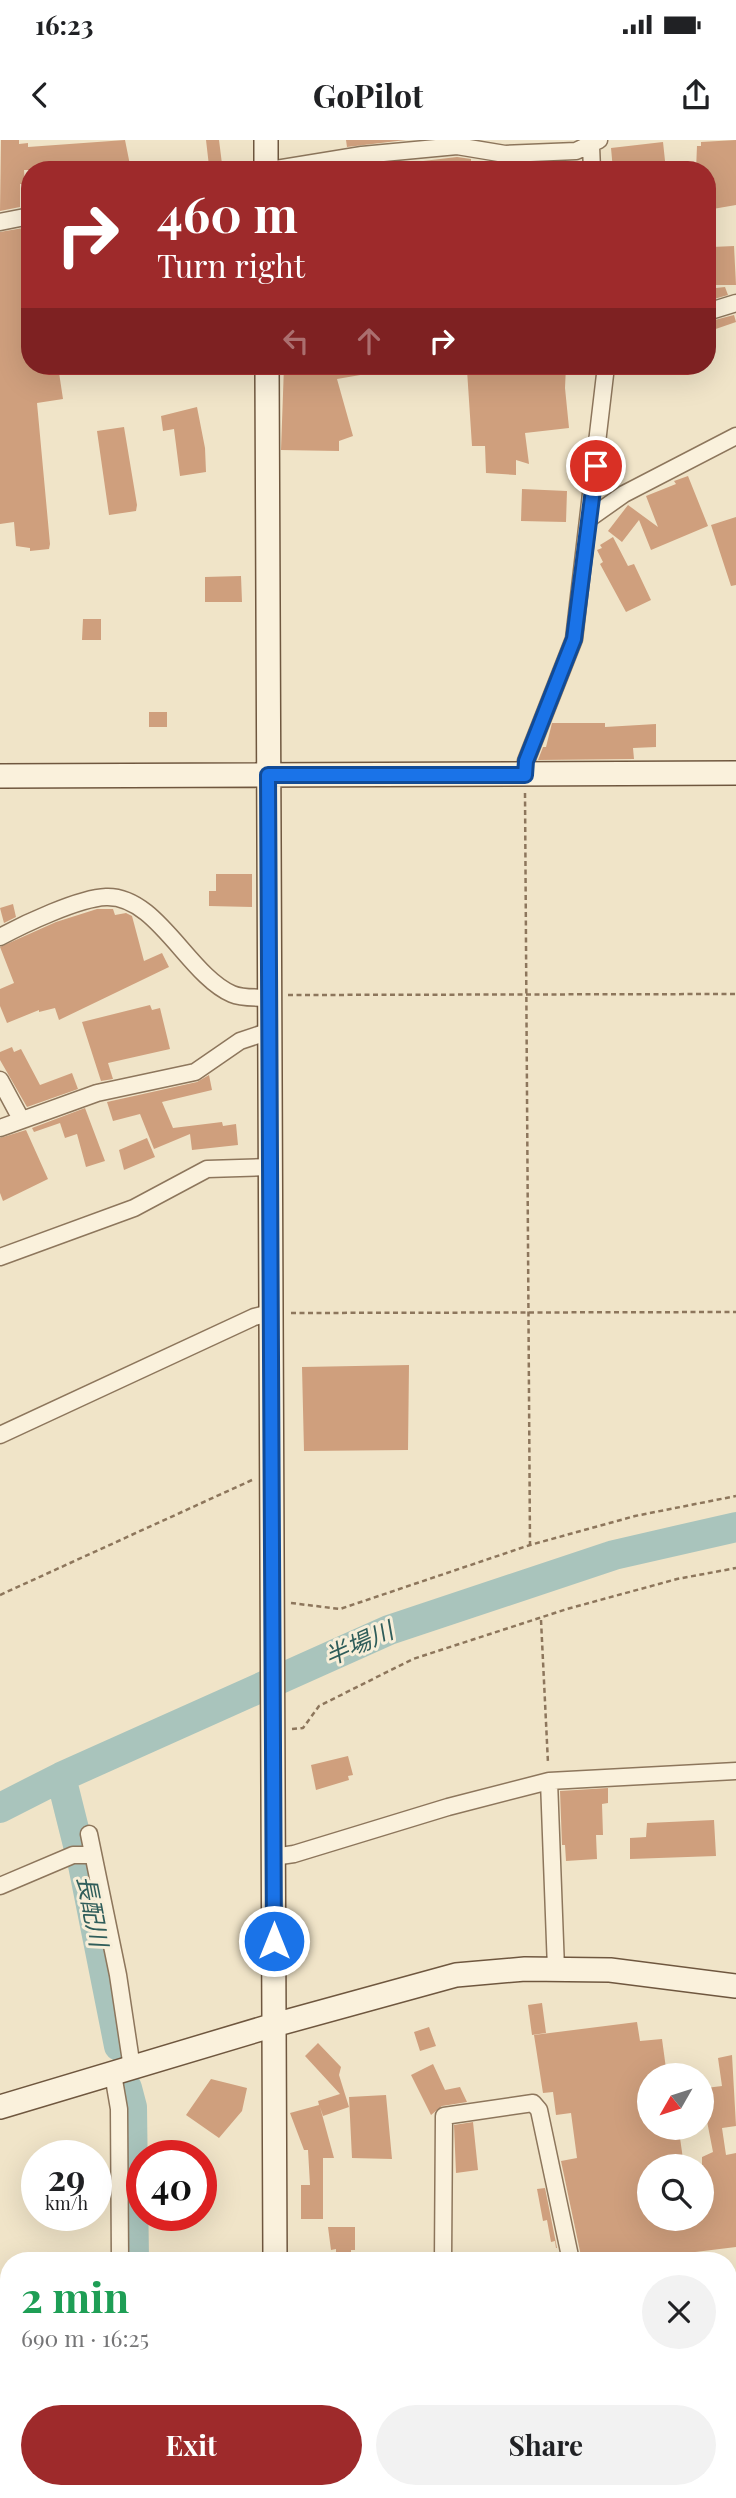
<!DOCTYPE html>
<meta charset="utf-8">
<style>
:root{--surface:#fff;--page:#f2f2f2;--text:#202124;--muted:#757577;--accent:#9e2a2b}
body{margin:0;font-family:"Playfair Display","Noto Sans JP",serif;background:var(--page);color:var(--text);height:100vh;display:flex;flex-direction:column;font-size:26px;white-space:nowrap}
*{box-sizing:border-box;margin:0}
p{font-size:23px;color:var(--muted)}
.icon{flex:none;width:38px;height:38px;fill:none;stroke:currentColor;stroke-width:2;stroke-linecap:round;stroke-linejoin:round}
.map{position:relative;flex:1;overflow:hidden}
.drawer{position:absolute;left:0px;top:2112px;width:737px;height:247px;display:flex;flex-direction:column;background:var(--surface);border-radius:28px 28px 0 0;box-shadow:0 7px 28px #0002}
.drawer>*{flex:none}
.guide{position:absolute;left:21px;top:21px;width:695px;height:214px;border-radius:28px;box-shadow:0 7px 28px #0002;background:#9e2a2b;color:#fff;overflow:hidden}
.needle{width:46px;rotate:231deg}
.buttons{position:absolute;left:637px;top:1923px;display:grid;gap:14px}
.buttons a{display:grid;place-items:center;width:77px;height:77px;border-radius:50%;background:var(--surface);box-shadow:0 7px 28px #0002;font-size:35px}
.speed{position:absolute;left:21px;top:2000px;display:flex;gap:14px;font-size:35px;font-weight:700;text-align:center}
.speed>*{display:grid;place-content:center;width:91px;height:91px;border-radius:50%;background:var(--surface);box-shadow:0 7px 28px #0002;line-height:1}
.speed small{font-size:18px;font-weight:400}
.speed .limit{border:10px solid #d22;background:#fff;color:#111}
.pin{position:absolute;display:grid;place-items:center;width:60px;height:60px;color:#fff;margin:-30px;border:4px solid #fff;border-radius:50%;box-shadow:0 2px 7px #0007}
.me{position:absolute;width:77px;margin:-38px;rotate:0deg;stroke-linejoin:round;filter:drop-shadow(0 0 5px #0008)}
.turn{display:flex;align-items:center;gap:24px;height:147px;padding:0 21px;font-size:32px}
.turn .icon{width:91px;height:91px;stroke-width:2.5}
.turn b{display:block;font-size:49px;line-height:60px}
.lanes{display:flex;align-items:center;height:66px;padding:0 21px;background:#0003;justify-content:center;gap:35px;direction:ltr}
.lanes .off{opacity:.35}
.round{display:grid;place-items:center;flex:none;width:74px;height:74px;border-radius:37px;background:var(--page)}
.head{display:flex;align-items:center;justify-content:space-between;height:119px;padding:0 21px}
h1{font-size:42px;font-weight:700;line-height:52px;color:#1e9e55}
.primary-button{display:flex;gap:14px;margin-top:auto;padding:14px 21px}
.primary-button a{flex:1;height:80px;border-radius:42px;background:var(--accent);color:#fff;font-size:28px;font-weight:700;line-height:80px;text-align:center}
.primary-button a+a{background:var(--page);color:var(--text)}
.status{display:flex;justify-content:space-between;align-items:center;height:49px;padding:0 35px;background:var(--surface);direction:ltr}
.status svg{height:19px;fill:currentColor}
header{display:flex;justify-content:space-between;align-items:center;height:91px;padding:0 21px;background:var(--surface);font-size:32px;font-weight:700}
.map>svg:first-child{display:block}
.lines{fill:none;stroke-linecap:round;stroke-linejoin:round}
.river{stroke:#a9c4bc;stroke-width:30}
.building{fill:#cf9f7d}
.street-casing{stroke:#8d765c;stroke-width:19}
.secondary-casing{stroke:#6f573f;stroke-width:26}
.path{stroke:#8d765c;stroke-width:2.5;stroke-dasharray:5 3.5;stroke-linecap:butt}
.street{stroke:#faf1dc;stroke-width:16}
.secondary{stroke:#faf1dc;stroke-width:23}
.route-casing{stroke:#114b97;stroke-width:18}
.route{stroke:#1a73e8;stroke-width:12}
.labels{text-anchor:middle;stroke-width:6;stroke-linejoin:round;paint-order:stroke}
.water-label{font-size:24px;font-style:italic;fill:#2f5d5a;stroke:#f7eed8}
</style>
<div class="status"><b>16:23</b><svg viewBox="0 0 49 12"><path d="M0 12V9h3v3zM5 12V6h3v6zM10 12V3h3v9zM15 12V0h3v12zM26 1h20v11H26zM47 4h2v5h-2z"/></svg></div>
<header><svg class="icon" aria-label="back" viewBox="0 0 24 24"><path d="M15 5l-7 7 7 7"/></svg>GoPilot<svg class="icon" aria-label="share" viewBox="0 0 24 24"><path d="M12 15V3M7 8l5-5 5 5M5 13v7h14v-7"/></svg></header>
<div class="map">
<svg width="736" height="2358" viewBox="0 0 736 2358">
<rect width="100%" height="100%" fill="#f0e4c8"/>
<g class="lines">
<path class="river" d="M61,1637l22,88 36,181
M0,1668l61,-31 328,-147 225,-75 122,-28
M127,1948l5,19 2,154
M134,2358v-8"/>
</g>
<path class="building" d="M1,0h18v4l9,-1v4l97,-7 6,30h-25l-1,-9 -38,2 1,7h-44l1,14h-5v23l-20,4z
M206,0h13l3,24 -13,2z
M346,0h60l-59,7z
M736,0v65l-29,5v-40h-11l1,-24h4v-4z
M663,2l3,28h-53l-2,-22z
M457,17l14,2v11h-124z
M23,88l2,18h5v120h28l5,33 -26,4 13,141 -1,5 -19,2v-3l-14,-2 -2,-24 -14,2v-292z
M734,106l2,39h-22l-2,-38z
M725,147l3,8 -21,6v-12z
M734,175l2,7 -29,10v-10z
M284,226h88v7l-35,6 16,57 -14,5v10l-58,-1z
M523,226h43l-1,22 4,40 -44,5 4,31 -13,-4v15l-30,-2 -1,-27h-13l-5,-76 20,-2 1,3z
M197,267l8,41 1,24 -26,4 -6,-47 -11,2 -2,-15z
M124,287l13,78 -1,6 -27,4 -12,-84z
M688,336l20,50 -57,24 -12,-30 -17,22 -14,-11 20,-26 30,22 -12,-31 30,-12 -2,-3z
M522,349l45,2 -1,31 -45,-1z
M736,377v68l-5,1 -20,-61z
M613,397l15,29 6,-2 17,36 -25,12 -26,-48 3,-2 -6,-12 5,-2 -2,-3z
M241,436l1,26h-37v-25z
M83,479h18v21h-19z
M149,572h18v15h-18z
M552,583h53v4l51,-3v23l-23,1 1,11 -96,1 5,-13h3z
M216,734h36v33l-43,-1v-15h7z
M13,764l3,13 -12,6 -4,-15z
M97,769h16l2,6 11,-2 6,3 12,45 18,-8 7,14 -110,53 -4,-12 -16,4v-2l-32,13 -7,-17v-17l14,-6 -14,-36 56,-25z
M150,865l2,5 8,-2 10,41 -62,14 5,16 -12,2 -19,-59z
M12,907l2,5 7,-3 19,36 32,-12 6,16 -51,18 -27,-47v-8z
M209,935l3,15 -50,12 11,26 49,-6 1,4 13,-2 2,21 -46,5 -2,-16 -36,15 -14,-35 -27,7 -6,-19 90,-20z
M85,968l20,53 -19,6 -9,-33 -12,4 -5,-15 -26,9 -2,-4z
M26,990l22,49 -45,22 -3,-8v-55z
M147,998l8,19 -31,13 -5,-20z
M409,1225l-1,85 -104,1 -2,-84z
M348,1616l5,19 -5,1 1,4 -33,10 -5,-25z
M608,1648v15l-6,1 1,31h-7l1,24 -31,2 -1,-16h-3l-2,-54z
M714,1680l2,36 -86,3v-21l16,-1 1,-14z
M542,1863l4,30 -14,2 -4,-30z
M637,1882l3,19 22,-2 5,37h-18v52h24l1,4 5,-1 5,35h-35v53h53v-62l11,-5 -8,-41 1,-23 16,-2 -4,-28 14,-3 4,71 -14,2 4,27 10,-2v94l-114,14h-24l-1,-7 -16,2 -20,-95 16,-3 -6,-45 -15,2 -3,-23 -10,1 -9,-58z
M429,1887l7,19 -16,5 -6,-19z
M318,1903l23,24 -2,8 10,32 -26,9 -3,-9 14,51h-11v61h-22v-34h9l-2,-35h-4l-14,-37 29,-8 -1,-4 22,-7 -35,-38z
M433,1924l12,26 15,-3 7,15 -25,4 -11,9 -20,-40z
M211,1939l36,9 -5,23 -23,27 -33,-23z
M386,1955l6,64 -40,-1 -3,-61z
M473,1982l5,48 -22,3 -2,-48z
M545,2048l12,60h-1l-1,-7 -4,1 -4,-22 -4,1 -6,-32z
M328,2087h27v23h-4v5h-15v-6l-5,1z"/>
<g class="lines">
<g class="street-casing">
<path id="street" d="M591,6l1,24
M270,30l92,-15 95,-9 48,8 71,-3 23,-11
M0,82l30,-6
M707,172l29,-9
M590,378l34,-24 112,-58
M525,635l1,-14 48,-122 32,-273
M0,797c24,-13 79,-39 106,-40 51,-2 82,78 126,97 11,5 27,3 38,4
M0,940l21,39
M0,988l97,-35 98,-21 45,-31 30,-10
M0,1117l134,-49 73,-39 63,-2
M0,1295l254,-118 16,-4
M549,1641l7,188
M89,1694l29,141 14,93
M273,1717l21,-3 154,-47 101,-26 187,-10
M0,1746l73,-31h19
M113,1934l6,35 1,152
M443,2121l1,-145 89,-13 6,7 32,151
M0,2187l9,1
M121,2350v8
M444,2350v8
M583,2358v-8"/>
</g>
<g class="secondary-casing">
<path id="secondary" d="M266,0v30
M267,226l8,1895
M0,636l736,-3
M0,1967l274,-82 182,-50 69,-6 85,1 126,16
M276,2350l1,8"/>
</g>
<path class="path" d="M525,653l5,752
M288,855l448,-1
M291,1173l445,-1
M0,1455l252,-115
M291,1463l49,6 190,-64 105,-29 101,-20
M541,1480l7,143
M292,1589l11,-1 16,-22 94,-47 154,-50 110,-30 59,-11"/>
<use href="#street" class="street"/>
<use href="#secondary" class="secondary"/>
</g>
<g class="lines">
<g class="route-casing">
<path id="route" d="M274,1801l-6,-1166h257l1,-14 48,-122 22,-173"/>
</g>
<use href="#route" class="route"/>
</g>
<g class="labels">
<g class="water-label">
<text transform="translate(359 1504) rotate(-24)" y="8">半場川</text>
<text transform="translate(92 1771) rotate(79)" y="8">長配川</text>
</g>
</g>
</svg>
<div class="buttons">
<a><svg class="needle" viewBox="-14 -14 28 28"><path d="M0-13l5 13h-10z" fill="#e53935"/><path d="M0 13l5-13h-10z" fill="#757577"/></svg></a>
<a><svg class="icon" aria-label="search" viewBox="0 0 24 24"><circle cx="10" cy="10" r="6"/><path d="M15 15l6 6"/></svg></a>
</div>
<div class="speed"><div>29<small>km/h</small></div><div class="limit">40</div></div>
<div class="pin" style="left:596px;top:326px;background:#d93025"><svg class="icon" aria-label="arrive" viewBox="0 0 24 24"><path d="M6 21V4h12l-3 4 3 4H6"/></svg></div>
<svg class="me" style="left:274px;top:1801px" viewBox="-20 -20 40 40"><circle r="17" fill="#1a73e8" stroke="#fff" stroke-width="3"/><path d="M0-11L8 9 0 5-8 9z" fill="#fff"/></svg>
<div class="guide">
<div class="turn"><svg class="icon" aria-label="right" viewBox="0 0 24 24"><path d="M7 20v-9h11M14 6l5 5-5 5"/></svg><div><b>460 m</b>Turn right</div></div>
<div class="lanes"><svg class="icon off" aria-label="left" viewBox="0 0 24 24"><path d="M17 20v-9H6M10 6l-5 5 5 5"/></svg><svg class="icon off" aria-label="ahead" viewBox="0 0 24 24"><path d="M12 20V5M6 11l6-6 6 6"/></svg><svg class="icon" aria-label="right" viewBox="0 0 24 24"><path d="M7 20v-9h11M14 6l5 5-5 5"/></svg></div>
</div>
<section class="drawer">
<div class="head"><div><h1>2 min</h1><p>690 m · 16:25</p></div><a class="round"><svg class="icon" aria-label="close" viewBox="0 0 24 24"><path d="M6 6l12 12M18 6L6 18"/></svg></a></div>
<div class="primary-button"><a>Exit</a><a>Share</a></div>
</section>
</div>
